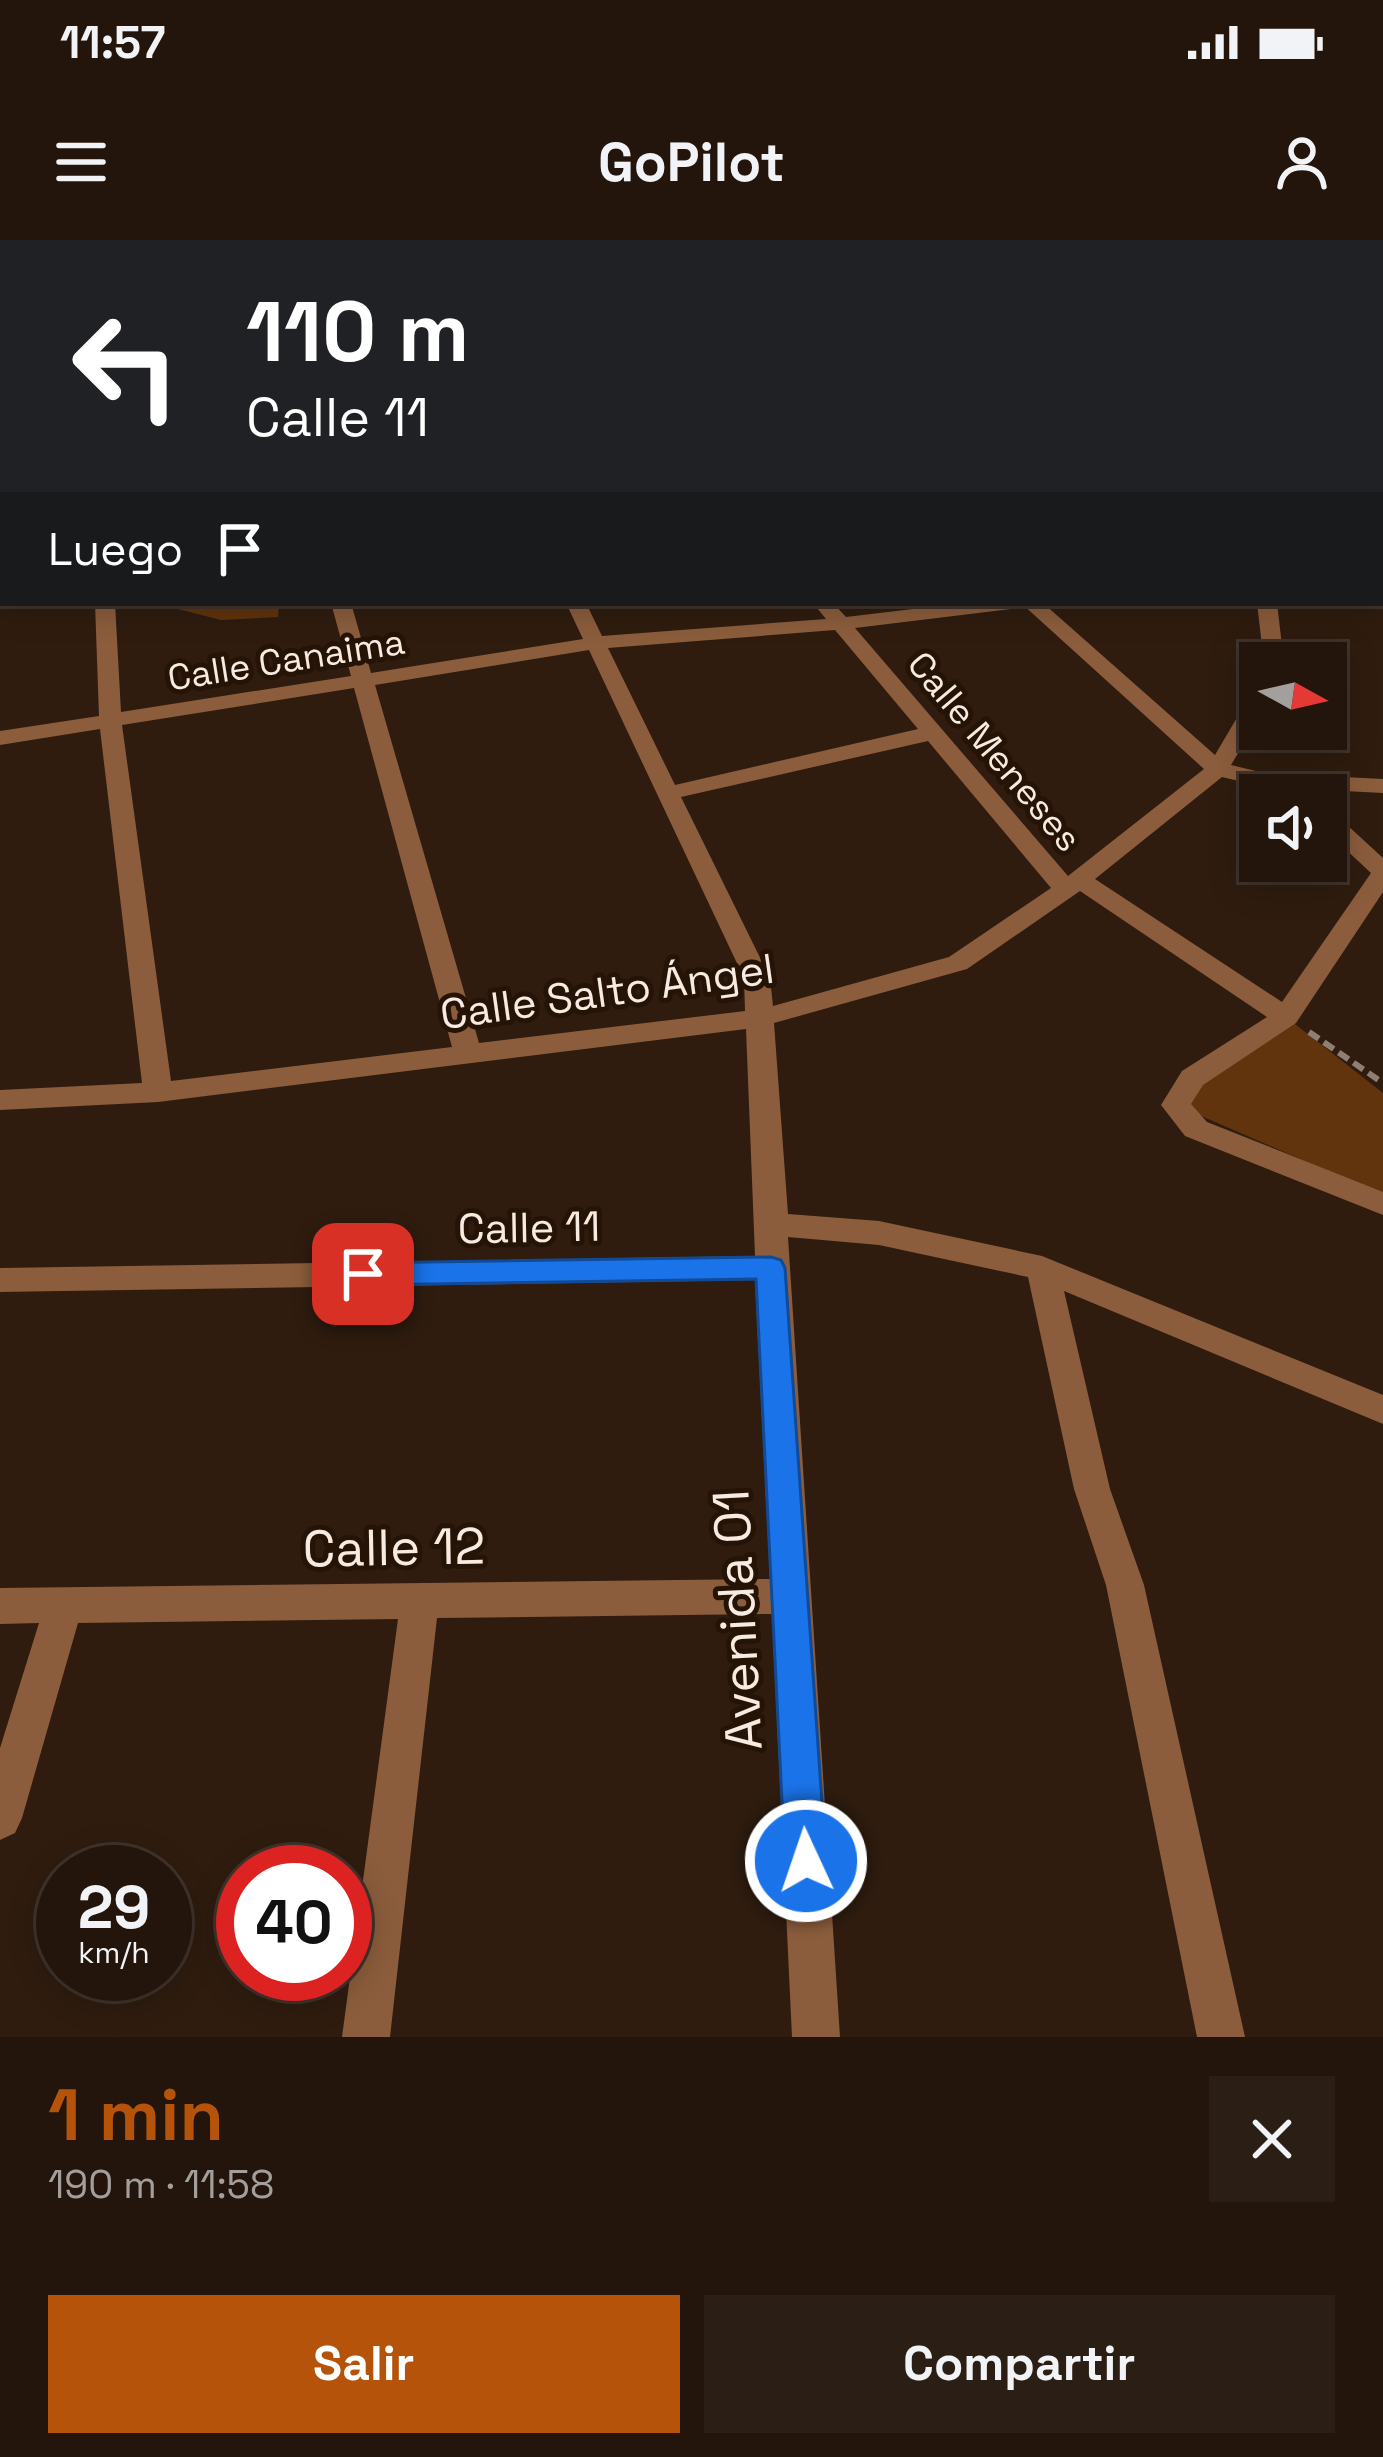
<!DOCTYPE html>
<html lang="es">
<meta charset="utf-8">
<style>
:root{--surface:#23150b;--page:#2b1e14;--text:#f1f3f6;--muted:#a39f9d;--line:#40342c;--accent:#b45309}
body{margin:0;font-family:"Space Grotesk",sans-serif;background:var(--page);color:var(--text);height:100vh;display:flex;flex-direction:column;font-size:45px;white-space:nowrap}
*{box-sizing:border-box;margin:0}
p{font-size:39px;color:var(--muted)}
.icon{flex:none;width:66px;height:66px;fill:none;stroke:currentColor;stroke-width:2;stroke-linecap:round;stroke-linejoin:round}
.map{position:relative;height:1797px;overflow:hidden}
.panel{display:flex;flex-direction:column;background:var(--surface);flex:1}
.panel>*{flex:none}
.hud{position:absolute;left:0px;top:0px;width:1383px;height:366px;box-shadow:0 6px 30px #0003,0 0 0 3px var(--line);background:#202124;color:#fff;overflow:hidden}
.needle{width:78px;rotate:98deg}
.controls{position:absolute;left:1239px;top:402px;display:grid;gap:24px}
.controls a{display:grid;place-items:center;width:108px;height:108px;border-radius:0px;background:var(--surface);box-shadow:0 6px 30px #0003,0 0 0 3px var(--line);font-size:60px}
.speed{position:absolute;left:36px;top:1605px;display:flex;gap:24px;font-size:60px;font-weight:700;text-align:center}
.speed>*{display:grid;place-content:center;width:156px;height:156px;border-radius:50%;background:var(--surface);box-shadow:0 6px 30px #0003,0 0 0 3px var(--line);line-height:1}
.speed small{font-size:30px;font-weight:400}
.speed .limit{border:18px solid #d22;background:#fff;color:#111}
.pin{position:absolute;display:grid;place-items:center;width:102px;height:102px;color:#fff;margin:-51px;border-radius:24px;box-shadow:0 6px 18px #0006}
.me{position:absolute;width:132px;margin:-66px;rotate:357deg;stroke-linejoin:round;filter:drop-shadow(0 0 9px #0008)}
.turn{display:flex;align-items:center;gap:42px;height:252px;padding:0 48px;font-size:54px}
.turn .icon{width:156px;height:156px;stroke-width:2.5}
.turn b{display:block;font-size:84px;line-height:102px}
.then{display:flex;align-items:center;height:114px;padding:0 48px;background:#0003;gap:24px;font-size:45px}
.round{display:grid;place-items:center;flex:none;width:126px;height:126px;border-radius:0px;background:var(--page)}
.overview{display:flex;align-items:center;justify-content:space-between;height:204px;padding:0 48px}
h1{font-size:72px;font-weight:600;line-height:90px;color:var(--accent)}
.primary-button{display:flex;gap:24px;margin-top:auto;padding:24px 48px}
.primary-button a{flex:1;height:138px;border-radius:0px;background:var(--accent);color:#fff;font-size:48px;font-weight:600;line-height:138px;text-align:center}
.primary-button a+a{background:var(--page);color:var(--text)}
.status{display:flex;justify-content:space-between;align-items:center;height:84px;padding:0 60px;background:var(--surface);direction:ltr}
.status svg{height:33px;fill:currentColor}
header{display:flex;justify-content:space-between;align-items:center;height:156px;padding:0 48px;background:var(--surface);font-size:54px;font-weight:600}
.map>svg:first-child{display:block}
.green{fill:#61340d}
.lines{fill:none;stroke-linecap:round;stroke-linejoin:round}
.path{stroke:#8f7f73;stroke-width:6;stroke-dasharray:12 6;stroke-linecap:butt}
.minor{fill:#8b5d3c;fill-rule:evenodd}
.route{fill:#1a73e8;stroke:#114b97;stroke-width:3}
.labels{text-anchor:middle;stroke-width:10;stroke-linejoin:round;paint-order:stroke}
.far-street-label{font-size:36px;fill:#f7eae1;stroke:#251306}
.street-label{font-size:42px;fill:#f7eae1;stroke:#251306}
.near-street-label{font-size:51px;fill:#f7eae1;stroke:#251306}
</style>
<div class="status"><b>11:57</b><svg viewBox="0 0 49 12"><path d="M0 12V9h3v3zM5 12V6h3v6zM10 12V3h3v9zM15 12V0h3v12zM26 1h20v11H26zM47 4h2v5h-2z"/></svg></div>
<header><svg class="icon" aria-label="menu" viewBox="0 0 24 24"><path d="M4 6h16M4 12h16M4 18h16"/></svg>GoPilot<svg class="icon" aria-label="person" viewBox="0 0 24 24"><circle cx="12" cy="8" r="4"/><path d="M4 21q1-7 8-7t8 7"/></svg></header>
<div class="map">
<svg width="1383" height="1797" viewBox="0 0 1383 1797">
<rect width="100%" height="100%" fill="#2f1c0f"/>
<path class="green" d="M172,363h107l-1,14 -57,3 -47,-12z
M1286,777l97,76v102l-207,-90z"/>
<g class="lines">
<path class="path" d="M1309,792l74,51"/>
<path class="minor" d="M38,0h12l1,3h-12z
M182,0h14l2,3h-14z
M326,0h14l2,3h-14z
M478,0h13l2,3h-13z
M601,0h13l2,3h-13z
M1020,0h18l2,3h-17z
M1075,0h96l3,3h-96z
M1273,0h17l3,3h-23z
M1380,3h3v8h-3z
M3,11v8l-3,1v-8z
M0,86h3v8h-3z
M0,207h3v10h-3z
M1380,240l3,1v13l-3,-1z
M0,329h3v12h-3z
M95,363h20l6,109 230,-36 -20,-73h20l20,70 212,-34 -17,-36h20l16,33 224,-17 -13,-16h20l13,14 117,-14h58l-10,6 -156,19 213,248 136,-107 -183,-166h22l172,152 37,-63 8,-1v25l-29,49 33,8 119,6v14l-119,-6 -42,-10 -127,102 187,123 89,-129 -45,-42v-20l8,2 49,45v34l-87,131 -93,62 -12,19 16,18 176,70v23l-198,-79 -24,-31 21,-34 85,-54 -187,-126 -113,78 -193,54 14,191 91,7 163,35 341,139v29l-319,-133 46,198 34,96 101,452h-48l-91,-452 -32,-96 -46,-212 -149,-32 -91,-8 52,800h-48l-20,-423 -335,4 -47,419h-48l56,-418 -320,4 -56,195 -7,15 -15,7v-92l39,-125 -39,1v-36l770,-9 -15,-299 -755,12v-24l755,-12 -9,-227 -588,73 -158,8v-20l142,-7 -42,-354 -100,16v-14l99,-15zM835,390l83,99 -243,56 -67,-137zM589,410l155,328 1,33 -266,32 -104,-358zM354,448l98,359 -281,34 -49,-356zM928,501l123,147 -102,69 -176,49 -3,-28 -89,-181z
M1257,363h20l7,60h-20z"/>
</g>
<path class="route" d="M771,1017l10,3 4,8 41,593 -6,14 -14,6 -15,-6 -6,-14 -29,-582 -393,6 -11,-3 -4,-8 4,-8 11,-3z"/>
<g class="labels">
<g class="far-street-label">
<text transform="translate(286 419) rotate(-9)" y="13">Calle Canaima</text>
<text transform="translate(995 511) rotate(50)" y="13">Calle Meneses</text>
</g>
<g class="street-label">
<text transform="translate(607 751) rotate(-8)" y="15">Calle Salto Ángel</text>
<text transform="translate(529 987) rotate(-1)" y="15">Calle 11</text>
</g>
<g class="near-street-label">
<text transform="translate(394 1307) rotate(-1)" y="18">Calle 12</text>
<text transform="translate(737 1380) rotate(-93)" y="18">Avenida 01</text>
</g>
</g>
</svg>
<div class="controls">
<a><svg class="needle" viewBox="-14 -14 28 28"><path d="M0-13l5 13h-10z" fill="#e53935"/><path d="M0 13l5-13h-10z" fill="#a39f9d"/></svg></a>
<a><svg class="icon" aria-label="sound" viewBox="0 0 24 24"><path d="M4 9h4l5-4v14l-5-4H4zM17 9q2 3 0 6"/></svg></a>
</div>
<div class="speed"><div>29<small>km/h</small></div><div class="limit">40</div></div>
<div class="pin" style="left:363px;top:1034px;background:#d93025"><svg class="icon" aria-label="arrive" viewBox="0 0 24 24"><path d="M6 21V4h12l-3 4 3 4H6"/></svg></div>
<svg class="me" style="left:806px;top:1621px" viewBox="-20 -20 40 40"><circle r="17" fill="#1a73e8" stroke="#fff" stroke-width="3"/><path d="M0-11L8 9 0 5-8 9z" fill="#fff"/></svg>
<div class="hud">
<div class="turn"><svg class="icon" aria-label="left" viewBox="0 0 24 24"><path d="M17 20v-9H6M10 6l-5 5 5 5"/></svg><div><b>110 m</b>Calle 11</div></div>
<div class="then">Luego<svg class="icon" aria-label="arrive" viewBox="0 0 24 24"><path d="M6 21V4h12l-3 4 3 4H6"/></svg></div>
</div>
</div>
<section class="panel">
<div class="overview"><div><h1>1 min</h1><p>190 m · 11:58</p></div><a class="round"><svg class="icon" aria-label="close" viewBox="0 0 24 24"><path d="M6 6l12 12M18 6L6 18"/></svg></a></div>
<div class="primary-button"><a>Salir</a><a>Compartir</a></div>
</section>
